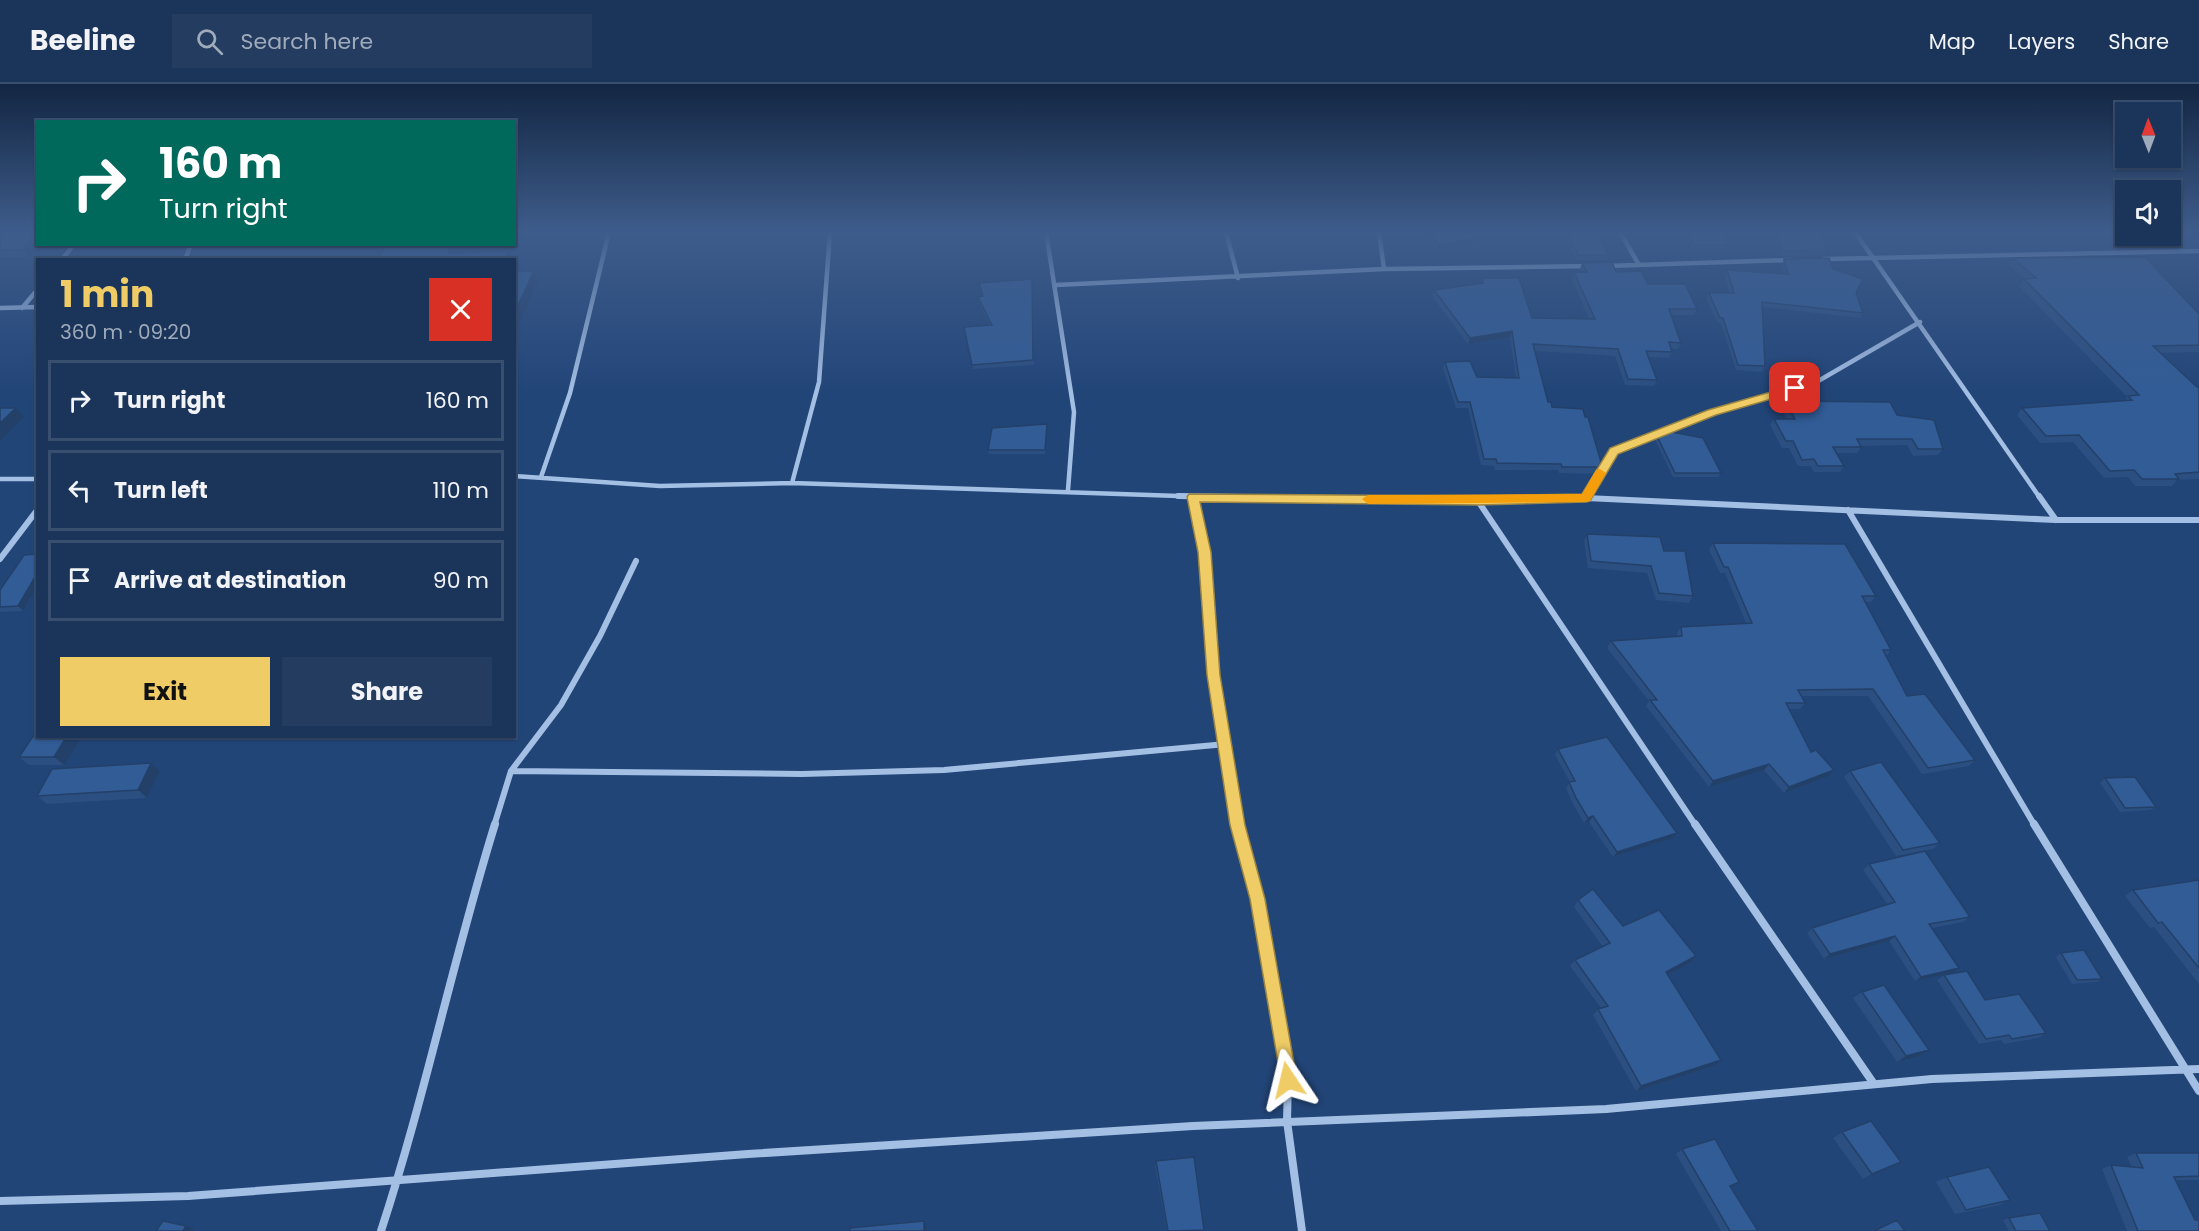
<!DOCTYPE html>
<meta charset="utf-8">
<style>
:root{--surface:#1a345a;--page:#233c60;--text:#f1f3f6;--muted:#9faabb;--line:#384f70;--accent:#efcc66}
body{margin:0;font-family:Poppins,sans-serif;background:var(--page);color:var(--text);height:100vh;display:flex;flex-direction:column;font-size:22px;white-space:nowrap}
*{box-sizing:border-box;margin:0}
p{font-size:20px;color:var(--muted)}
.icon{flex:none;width:33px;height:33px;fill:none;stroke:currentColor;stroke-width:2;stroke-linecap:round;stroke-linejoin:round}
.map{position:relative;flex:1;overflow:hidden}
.details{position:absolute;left:36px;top:174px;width:480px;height:480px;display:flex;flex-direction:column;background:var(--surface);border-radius:0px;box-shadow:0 2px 4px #0004,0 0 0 2px var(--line)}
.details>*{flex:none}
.banner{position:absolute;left:36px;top:36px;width:480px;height:126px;border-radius:0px;box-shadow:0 2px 4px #0004,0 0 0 2px var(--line);background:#00695c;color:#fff;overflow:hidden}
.needle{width:39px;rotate:359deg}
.tools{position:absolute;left:2115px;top:18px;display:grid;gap:12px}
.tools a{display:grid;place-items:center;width:66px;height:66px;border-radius:0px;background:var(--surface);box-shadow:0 2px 4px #0004,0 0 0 2px var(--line);font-size:30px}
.pin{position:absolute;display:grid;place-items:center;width:51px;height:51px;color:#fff;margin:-26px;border-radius:12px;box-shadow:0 3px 9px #0006}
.me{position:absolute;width:66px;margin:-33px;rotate:350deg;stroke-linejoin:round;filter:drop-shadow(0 0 4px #0008)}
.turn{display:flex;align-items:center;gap:21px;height:126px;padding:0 24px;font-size:27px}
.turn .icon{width:78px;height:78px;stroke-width:2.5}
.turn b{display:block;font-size:42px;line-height:51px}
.round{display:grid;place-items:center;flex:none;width:63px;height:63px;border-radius:0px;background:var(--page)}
.head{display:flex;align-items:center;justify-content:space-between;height:102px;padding:0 24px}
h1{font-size:36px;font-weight:700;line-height:45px;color:var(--accent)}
.cta{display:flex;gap:12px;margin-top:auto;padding:12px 24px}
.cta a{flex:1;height:69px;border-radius:0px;background:var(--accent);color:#111;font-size:24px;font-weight:700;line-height:69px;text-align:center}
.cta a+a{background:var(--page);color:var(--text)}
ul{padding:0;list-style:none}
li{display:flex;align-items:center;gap:18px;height:81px;margin:0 12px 9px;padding:0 12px;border:3px solid var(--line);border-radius:0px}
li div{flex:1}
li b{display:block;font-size:22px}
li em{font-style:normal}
header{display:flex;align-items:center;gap:36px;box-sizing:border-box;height:84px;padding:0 30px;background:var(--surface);border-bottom:2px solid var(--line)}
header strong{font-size:28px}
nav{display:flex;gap:33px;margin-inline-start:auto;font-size:21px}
.search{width:420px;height:54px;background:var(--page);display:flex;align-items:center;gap:15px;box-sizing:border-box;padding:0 21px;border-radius:0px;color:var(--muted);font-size:22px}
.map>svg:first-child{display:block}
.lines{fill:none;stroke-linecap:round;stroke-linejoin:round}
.street-far2{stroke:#a4bfe4;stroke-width:4.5}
.street-far1{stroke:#a4bfe4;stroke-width:6}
.street{stroke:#a4bfe4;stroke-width:8}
.wall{fill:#2b4f81}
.shaded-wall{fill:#234069}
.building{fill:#325c96;stroke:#234069;stroke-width:1.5}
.route{fill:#efcc66;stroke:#9b8542;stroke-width:1.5}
.slow{fill:#f59e0b}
</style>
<header>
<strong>Beeline</strong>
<div class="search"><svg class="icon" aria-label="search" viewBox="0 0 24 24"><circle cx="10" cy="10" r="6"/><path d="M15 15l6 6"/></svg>Search here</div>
<nav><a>Map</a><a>Layers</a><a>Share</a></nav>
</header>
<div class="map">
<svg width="2199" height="1147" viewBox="0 0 2199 1147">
<rect width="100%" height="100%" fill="#224578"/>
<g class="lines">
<path class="street-far2" d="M1046,148l28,180 -6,78
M1226,148l12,46
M1379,148l5,37
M1620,148l19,33
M1855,148l185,266
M1824,175l375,-8
M62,176l12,-16
M185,176l6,-16
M1605,182l185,-6
M1056,201l328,-16 205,-3
M0,224l38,-1
M22,224l16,-19
M514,392l146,10 132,-3 446,15
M541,393l29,-84 39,-161
M0,395h38
M792,399l27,-101 11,-150
M1586,414l28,-47 98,-38 101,-29 107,-62"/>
<path class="street-far1" d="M1178,412l300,5 108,-3 470,22h143
M2039,412l17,24
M1193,413l12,55 8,123 25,151
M1478,417l218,325
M1848,426l187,316
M0,475l38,-50
M511,687l291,3 142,-4 282,-26
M494,742l17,-55 50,-66 39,-69 36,-75"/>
<path class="street" d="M1238,740l20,75 30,181 -1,41 15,110
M1695,740l179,260
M2034,740l165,267
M0,1117l188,-5 560,-42 445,-28 413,-17 326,-30 267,-10
M381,1147c44,-134 72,-272 114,-407"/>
</g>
<path class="wall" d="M0,148h38l-9,25h-29z
M1423,148h55l1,5 -1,4 -40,9z
M1542,148h76l-1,3h-17l8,20 -2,5h-30l-12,-26 -22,-1z
M1624,148h197l6,18 -3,5 -44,1 -4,-20h-52l5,9 -2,5h-35l-7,-14 -58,-1z
M2185,148h14v10z
M2013,174l186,56v38l-39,1 37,34h2v92l-22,1 -5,6h-37l-7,-9 -24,1 -31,-36 -33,1 -23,-28 5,-7 102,-7 3,-4 -108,-111 5,-7 -15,-14z
M1784,175l49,10 23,24 7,20 -3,5 -98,-11 3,59 -3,6 -26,-2 -15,-47h-3l-12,-25 3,-5h21l-6,-18 3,-5 57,4 -2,-9z
M1582,179l34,9 32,12 49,25 -3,6h-23l10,28 -3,6h-7l1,3 -3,6 -20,-1 8,23 -3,6 -29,-1 -10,-29 -80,-5 13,51 4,5 33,10 16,45 -3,7 -3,5 -36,-1 -1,-3h-63l-1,-4 -13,-1 -13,-57h-12l-13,-40 2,-6 32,15 39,1 -6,-41 -42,7 -36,-48 2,-6 47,-7 1,-5 50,40 57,1 -17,-40 2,-7h7l-1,-3z
M1032,195l2,86 -61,4 -8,-38 25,-6 -11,-23 -1,-5h4l-3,-14z
M1785,317l112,14 46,34 -5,6 -25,1 -6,-11 -47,1 1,1 -4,6h-20l7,13 -4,6h-26l-4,-6h-12l-9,-18h-7l-12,-23 4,-6h13l-6,-12z
M1047,340l-2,30h-56l-1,-4z
M1657,352l64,37 -3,4h-45l-18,-37z
M1587,450l77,17 29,45 -4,7 -33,-3 -9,-27 -59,-5 -4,-27z
M1713,459l163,53 -5,6h-6l26,48 -5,6 21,40 68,64 -6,6 -47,8 -54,-78h-66l3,7 -5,6h-11l22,43 23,18 -5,6 -45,17 -20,-23 -55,17 -63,-81 3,-5 -42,-53 4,-7 66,-5v-3l4,-6 65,-4 -21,-50h-5l-11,-23z
M38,470v31l-15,26 -23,1v-22z
M38,645l26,36h-35l-10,-8z
M1558,665l119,84 -4,5 -60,19 -24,-35 -5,1 -11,-19 -7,-16 4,-6 -15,-27z
M160,687l-13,27 -100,6 -10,-8z
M1850,687l90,72 -7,6 -37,7 -52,-79z
M2105,694l51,29 -6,3 -30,2 -20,-29z
M1869,780l101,53 -7,5 -31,6 20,45 -37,8 -26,-40 -65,18 -17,-26 5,-5 76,-23 -25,-35z
M2199,796v104l-45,-57 -4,1 -25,-32 8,-6z
M1578,816l45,26 67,37 -22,11 53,86 -7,6 -78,25 -43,-76 5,-6 3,-1 -31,-42 5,-6 28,-13 -29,-40z
M2061,869l41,26 -6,3 -24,2 -16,-27z
M1944,891l41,25 61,33 -8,5 -34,6 -3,-4 -22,4 -42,-64z
M1862,908l67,58 -9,6 -23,6 -44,-64z
M1842,1048l59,30 -10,5 -28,12 -30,-41z
M1682,1065l49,38 27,44h-37l-45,-77z
M2136,1069h63v27h-23l23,51h-72l-25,-62 9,-4 21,2 -5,-10z
M1194,1073l10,74h-37l-12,-65 1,-5z
M1947,1093l63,23 -11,5 -44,9 -19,-32z
M2009,1134l41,13h-41l-6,-11z"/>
<path class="shaded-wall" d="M36,148h2v12l-9,13 -6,-7z
M1479,153l-1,4 -40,9 1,-5z
M452,160h9l-6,16 -7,-6z
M508,166l5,10h-9z
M534,187l4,10 -24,53v-20z
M1512,247l-2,6 -42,7 2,-6z
M16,324l8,9 -24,24v-18z
M38,488v13l-15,26 -5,-5z
M67,652h15l-18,29 -10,-8z
M151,679l9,8 -13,27 -9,-8z
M1769,680l-5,6 -55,17 4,-6z
M1834,686l-5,6 -45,17 5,-6z
M1593,732l-4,6 -5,1 4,-5z
M1677,749l-4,5 -60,19 4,-5z
M1895,852l-6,5 -65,18 6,-5z
M1696,872l-6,7 -29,15 5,-6z
M1959,884l-7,5 -37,8 6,-4z
M1929,966l-9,6 -23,6 9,-6z
M1721,976l-7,6 -78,25 5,-5z
M1901,1078l-10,5 -28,12 9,-5z
M924,1137l3,7v3h-3z
M186,1142l10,4 -1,1h-12z"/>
<path class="building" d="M0,148h36l-13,18h-23z
M1428,148h50l1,5 -40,8z
M1567,148h31l10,23h-30z
M1687,148h35l7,13h-35z
M1778,148h43l6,18 -45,1z
M385,160h67l-4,10 60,-4 -4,10h-125z
M2145,173l54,57v31l-46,1 44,41h2v85l-24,2 4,5h-37l-8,-9 -24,1 -31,-36 -33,1 -24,-28 110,-8 -4,-4 11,-1 -115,-116 12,-1 -23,-20z
M1829,174l4,11 30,10 -7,14 7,20 -101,-11 3,64 -27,-1 -15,-47h-3l-11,-25h25l-7,-23 61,4 -4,-15z
M1612,178l4,10 25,-1 7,13h37l12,25h-28l12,34 -12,-1 3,10 -26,-1 11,29 -29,-1 -10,-30 -85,-5 15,58h3l1,5 31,2 2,8h3l13,45 -3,5h-36l-1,-3 -64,-1 -1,-4h-12l-14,-57h-12l-13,-40 25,-1 7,16 42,1 -7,-47 -42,7 -36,-48 49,-7 -1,-5h37l13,40 63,1 -21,-47h13l-5,-9z
M514,187h20l-20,43z
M1032,195l1,81 -61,5 -8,-38 28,-2 -14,-28 5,-1 -4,-13z
M1785,317l105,1 7,13 37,5 9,29h-25l-6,-10h-55l4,8h-28l11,19h-26l-4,-7 -12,1 -9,-19h-7l-12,-22h21z
M0,324h16l-16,15z
M1047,340l-2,26h-57l4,-22z
M1667,347l36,7 18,35h-46l-18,-37z
M1587,450l73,3 4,14h21l8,45 -34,-3 -8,-27 -60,-5z
M1713,459l132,1 31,52h-14l29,54h-8l24,46 18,-2 50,66 -47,8 -55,-79 -75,1 7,13h-19l25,49 5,-2 18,20 -45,17 -20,-23 -56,17 -63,-81h7l-46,-59 71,-5 -1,-9 71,-4 -24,-56h-4z
M38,470v18l-20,34 -18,1v-17l24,-35z
M38,645v7h29l-13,21h-35z
M1607,653l70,96 -60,19 -24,-36 -5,2 -12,-20 -7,-16 6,-1 -17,-32z
M1881,678l59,81 -37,7 -53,-79z
M151,679l-13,27 -101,6 15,-27z
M2135,693l21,30 -31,1 -20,-30z
M1925,767l45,66 -41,7 30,44 -38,9 -26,-41 -65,18 -18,-26 83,-26 -26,-38z
M2199,796v88l-37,-46 -4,1 -25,-33z
M1593,805l30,37 36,-16 37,46 -30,16 55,88 -80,26 -43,-77 10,-3 -33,-46 35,-17 -32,-43z
M2084,866l18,29 -25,1 -16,-27z
M1967,887l18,29 34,-6 27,39 -34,6 -3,-4 -23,4 -42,-64z
M1884,901l45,65 -23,6 -44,-64z
M1871,1037l30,41 -29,12 -30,-42z
M1715,1055l24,43 -9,4 28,45h-28l-48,-82z
M2136,1069h63v23l-25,1 21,43h4v11h-61l-27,-66 32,3z
M1194,1073l10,73 -36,1 -12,-70z
M1989,1083l21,33 -44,10 -19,-33z
M2040,1129l10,18h-34l-7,-13z
M1897,1136l8,11h-31z
M163,1137l23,5 -3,5h-27z
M924,1137v10h-74v-3z"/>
<linearGradient id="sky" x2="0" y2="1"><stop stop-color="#132642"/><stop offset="0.48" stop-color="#3e5c8b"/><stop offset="1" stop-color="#3e5c8b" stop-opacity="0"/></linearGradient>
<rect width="2199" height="309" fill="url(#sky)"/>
<path class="route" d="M1795,301l4,1v5l-83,24 -98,39 -28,47 -4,1 -108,3 -278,-3 11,50 9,123 25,150 20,74 32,181 -2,6 -7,2 -6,-2 -32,-187 -20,-74 -23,-150 -9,-123 -11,-55 2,-3 289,2 104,-2 28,-46 98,-38z"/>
<path class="slow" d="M1600,385l6,4 -16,28 -4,1 -218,2 -6,-5 6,-4 214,-1 14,-24z"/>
</svg>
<div class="tools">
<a><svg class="needle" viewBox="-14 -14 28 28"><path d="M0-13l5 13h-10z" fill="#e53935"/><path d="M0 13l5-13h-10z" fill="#9faabb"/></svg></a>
<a><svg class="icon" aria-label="sound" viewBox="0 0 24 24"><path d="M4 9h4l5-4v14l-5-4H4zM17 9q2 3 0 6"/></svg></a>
</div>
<div class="pin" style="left:1795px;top:304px;background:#d93025"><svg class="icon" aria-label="arrive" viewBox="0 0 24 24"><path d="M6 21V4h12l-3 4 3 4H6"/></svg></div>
<svg class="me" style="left:1288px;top:996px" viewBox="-20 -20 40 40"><path d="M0-17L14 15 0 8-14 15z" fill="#efcc66" stroke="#fff" stroke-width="4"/></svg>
<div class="banner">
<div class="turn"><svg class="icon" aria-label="right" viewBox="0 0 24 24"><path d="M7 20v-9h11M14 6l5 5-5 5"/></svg><div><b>160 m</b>Turn right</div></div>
</div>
<section class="details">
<div class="head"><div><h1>1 min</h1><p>360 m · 09:20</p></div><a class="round" style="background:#d93025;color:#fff"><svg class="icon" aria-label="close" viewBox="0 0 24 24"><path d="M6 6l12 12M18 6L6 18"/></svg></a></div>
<ul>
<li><svg class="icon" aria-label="right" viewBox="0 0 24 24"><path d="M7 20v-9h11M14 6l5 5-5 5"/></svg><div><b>Turn right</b></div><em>160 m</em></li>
<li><svg class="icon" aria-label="left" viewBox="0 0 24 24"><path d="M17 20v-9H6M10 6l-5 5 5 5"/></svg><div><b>Turn left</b></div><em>110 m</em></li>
<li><svg class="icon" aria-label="arrive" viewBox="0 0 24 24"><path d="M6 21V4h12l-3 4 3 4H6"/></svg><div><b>Arrive at destination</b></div><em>90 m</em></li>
</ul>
<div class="cta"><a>Exit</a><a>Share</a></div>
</section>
</div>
